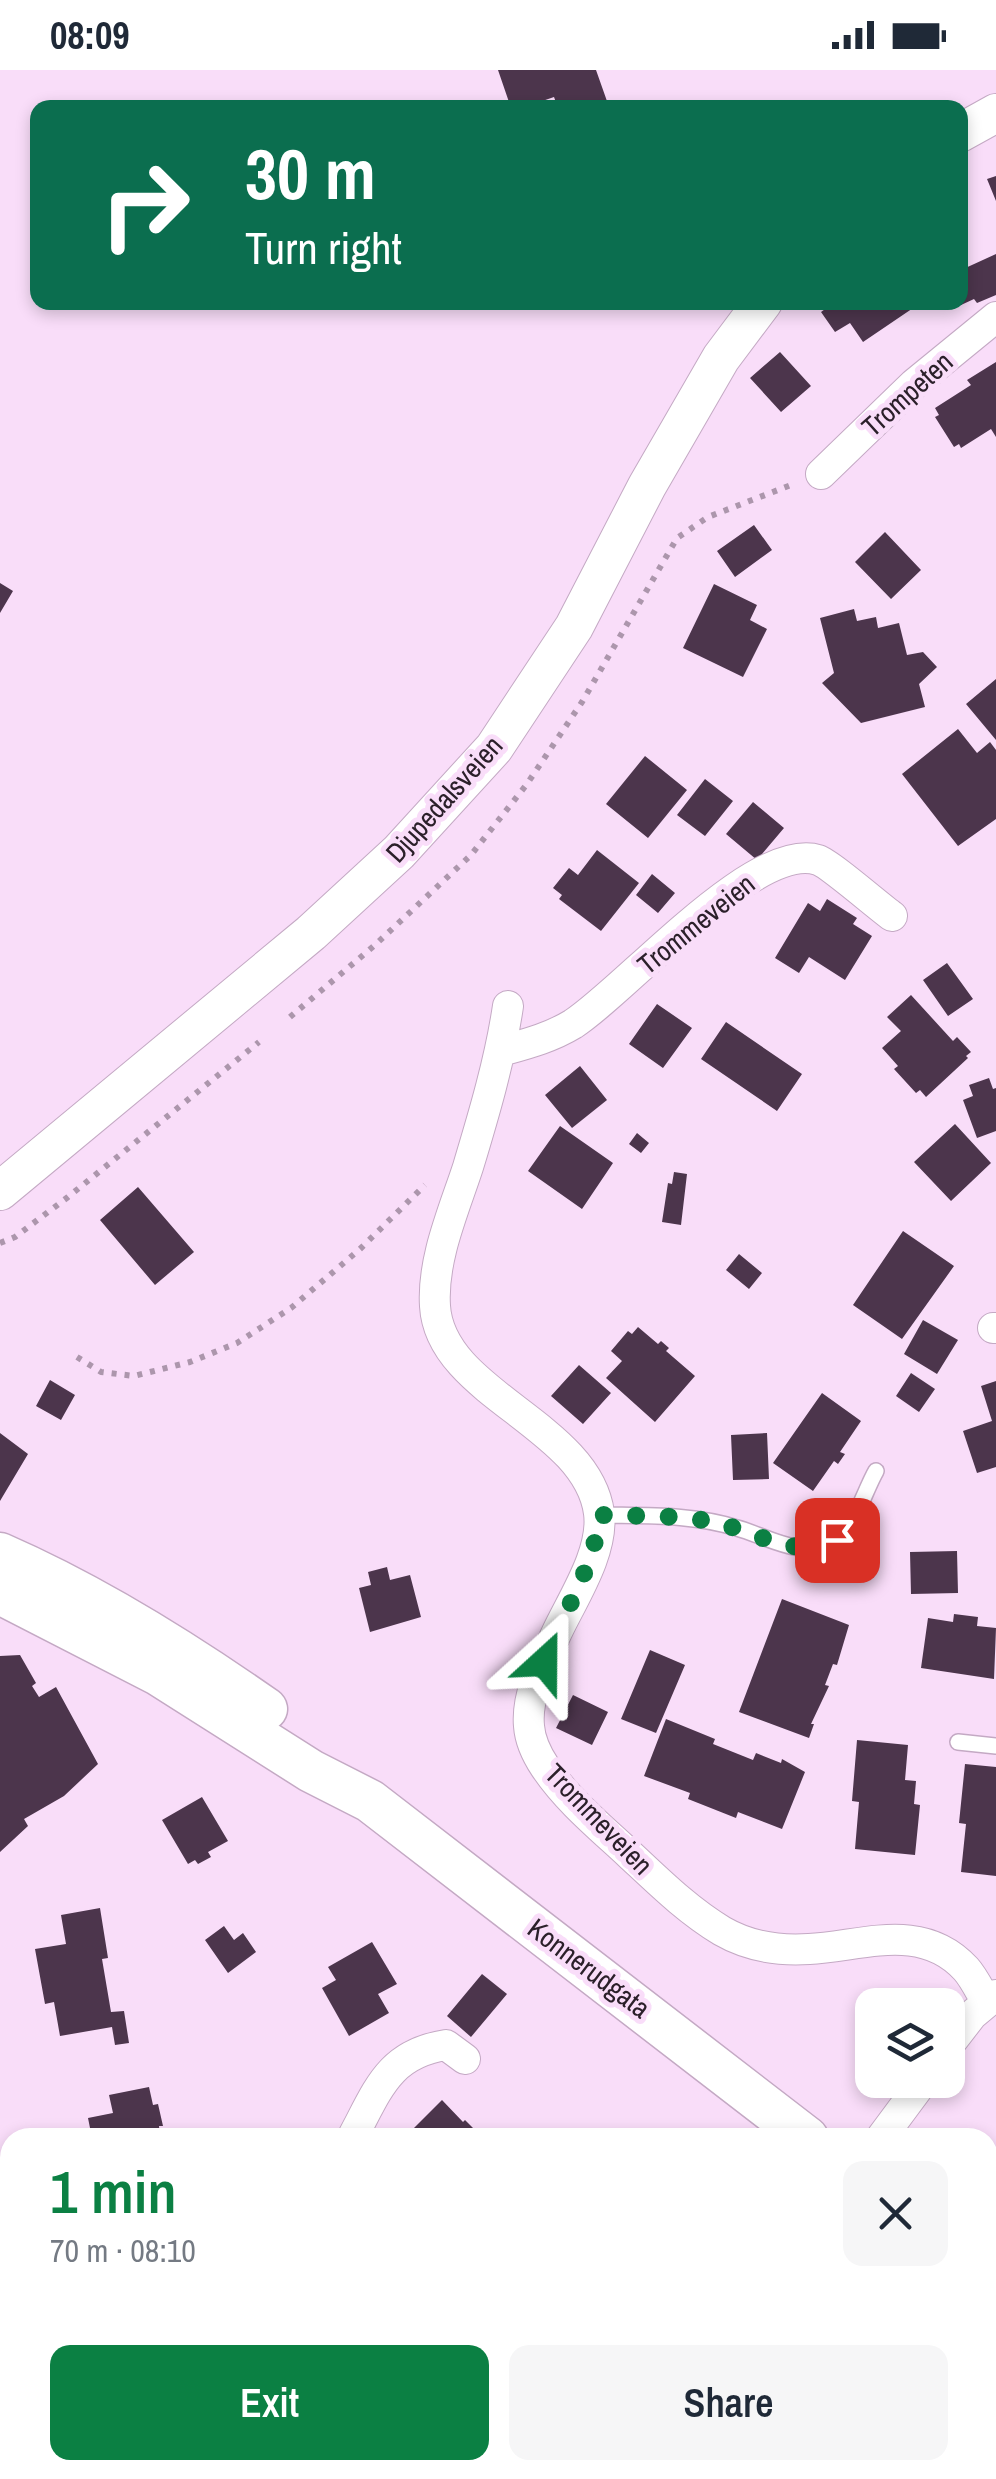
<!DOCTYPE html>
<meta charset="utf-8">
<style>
:root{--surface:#fff;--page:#f6f6f7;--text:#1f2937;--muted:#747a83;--accent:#0b8043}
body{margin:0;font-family:"Archivo Narrow",sans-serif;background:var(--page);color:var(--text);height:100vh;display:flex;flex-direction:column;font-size:38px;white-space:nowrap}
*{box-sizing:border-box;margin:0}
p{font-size:32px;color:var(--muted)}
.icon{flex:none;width:55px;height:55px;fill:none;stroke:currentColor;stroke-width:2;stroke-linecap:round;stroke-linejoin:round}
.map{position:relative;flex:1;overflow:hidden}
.details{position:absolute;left:0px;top:2058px;width:998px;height:352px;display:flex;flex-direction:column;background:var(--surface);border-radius:30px 30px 0 0;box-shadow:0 5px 15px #0003}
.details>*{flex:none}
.top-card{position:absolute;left:30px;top:30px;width:938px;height:210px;border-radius:20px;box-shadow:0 5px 15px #0003;background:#0b6e4f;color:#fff;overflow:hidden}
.controls{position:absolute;left:855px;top:1918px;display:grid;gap:20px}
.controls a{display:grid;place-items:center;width:110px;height:110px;border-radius:20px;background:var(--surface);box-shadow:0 5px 15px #0003;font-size:50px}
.pin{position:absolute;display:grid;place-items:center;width:85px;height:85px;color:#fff;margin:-42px;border-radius:20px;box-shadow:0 5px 15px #0006}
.me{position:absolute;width:110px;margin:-55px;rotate:24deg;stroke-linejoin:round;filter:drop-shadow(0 0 8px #0008)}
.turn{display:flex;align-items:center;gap:35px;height:210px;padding:0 50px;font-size:45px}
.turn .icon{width:130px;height:130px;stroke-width:2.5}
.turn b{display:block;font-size:70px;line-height:85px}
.round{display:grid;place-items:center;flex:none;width:105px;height:105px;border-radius:20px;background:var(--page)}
.overview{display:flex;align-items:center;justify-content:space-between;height:170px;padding:0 50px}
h1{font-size:60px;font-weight:600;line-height:75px;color:var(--accent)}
.button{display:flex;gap:20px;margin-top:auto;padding:20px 50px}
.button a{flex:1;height:115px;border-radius:20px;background:var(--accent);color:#fff;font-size:40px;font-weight:600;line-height:115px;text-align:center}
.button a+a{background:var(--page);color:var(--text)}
.status{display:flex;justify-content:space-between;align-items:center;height:70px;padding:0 50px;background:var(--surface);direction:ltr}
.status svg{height:28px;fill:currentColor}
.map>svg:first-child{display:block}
.building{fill:#4c354c}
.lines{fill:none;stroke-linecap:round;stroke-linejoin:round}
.service-casing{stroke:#c4a9c4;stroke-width:18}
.minor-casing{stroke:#c4a9c4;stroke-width:32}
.tertiary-casing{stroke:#c4a9c4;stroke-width:40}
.secondary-casing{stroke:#c4a9c4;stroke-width:45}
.path{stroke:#ac96ac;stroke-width:6;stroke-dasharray:5 8;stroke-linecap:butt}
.service{stroke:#fff;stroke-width:15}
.minor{stroke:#fff;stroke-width:30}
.tertiary{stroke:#fff;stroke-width:38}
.secondary{stroke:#fff;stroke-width:42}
.route{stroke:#0b8043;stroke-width:18;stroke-dasharray:0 32.4}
.labels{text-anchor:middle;stroke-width:10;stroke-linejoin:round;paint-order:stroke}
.street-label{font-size:28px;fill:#2b202a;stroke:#f9ddf9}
</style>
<div class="status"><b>08:09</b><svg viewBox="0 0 49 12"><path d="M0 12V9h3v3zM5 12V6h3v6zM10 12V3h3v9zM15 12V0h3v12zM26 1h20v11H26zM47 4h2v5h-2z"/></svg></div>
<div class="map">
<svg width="996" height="2409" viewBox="0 0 996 2409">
<rect width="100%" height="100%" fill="#f9ddf9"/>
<path class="building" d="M498,0h98l12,34 -9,4h-41l-4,-11 -32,11h-11z
M996,106v25l-9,-22z
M996,184v41l-19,8 -3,-4 -13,6v-35z
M835,232h87l-59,40 -13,-19 -15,9 -14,-20z
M780,282l31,34 -30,26 -31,-34z
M996,292v75l-5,-8 -30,19 -2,-4 -5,3 -19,-30 4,-2 -4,-7 36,-23 -4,-5z
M754,455l18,25 -37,27 -18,-26z
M885,462l36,38 -30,29 -36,-37z
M0,513l13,8 -13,22z
M714,514l43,21 -7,15 17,9 -24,48 -60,-29z
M854,539l3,12 19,-4 2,11 21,-5 8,32 16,-3 14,15 -18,17 6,23 -64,16 -39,-40 12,-10 -14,-55z
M996,609v61l-30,-36z
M958,659l19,24 13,-11 6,8v69l-38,27 -56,-72z
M645,686l42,34 -39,48 -42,-34z
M705,709l28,22 -28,35 -28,-21z
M753,732l31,26 -27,32 -31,-26z
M597,780l42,33 -38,48 -42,-32 3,-4 -9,-7 16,-20 9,7z
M652,804l23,19 -17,20 -22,-18z
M827,829l30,19 -4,6 19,12 -27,44 -36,-23 -10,16 -24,-15 33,-55 12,8z
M947,893l26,36 -25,17 -25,-36z
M911,925l42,46 4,-4 14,15 -5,4 2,2 -42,39 -6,-7 -4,3 -22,-24 4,-3 -16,-18 19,-17 -14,-14z
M657,934l35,24 -29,40 -34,-24z
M726,952l76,52 -25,37 -76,-52z
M580,996l27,34 -35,28 -27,-33z
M989,1008l4,11 3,-1v43l-19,7 -14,-38 10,-4 -4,-11z
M955,1054l36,39 -40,38 -37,-39z
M560,1056l53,37 -31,46 -54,-38z
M637,1063l12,10 -8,10 -12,-9z
M674,1102l13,2 -6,51 -19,-3 6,-39 4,1z
M138,1117l56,65 -39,33 -55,-65z
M903,1161l51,35 -52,73 -49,-34z
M739,1184l23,19 -13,16 -23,-19z
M923,1250l35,20 -21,34 -33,-20z
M638,1257l20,17 3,-3 8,7 -3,3 29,25 -40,46 -49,-44 16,-17 -11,-10 17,-20 4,3z
M579,1295l32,28 -28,31 -32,-28z
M911,1303l24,16 -16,23 -23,-16z
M50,1310l25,15 -14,25 -25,-14z
M996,1311v86l-19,6 -14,-42 29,-10 -11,-35z
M822,1323l39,28 -21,31 5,2 -7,10 -4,-3 -21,30 -40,-28z
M0,1363l28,21 -28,47z
M767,1363l2,46 -36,1 -2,-45z
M957,1481l1,42 -47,1 -1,-42z
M387,1497l3,13 20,-5 11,42 -51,15 -11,-44 12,-3 -3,-13z
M782,1529l67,26 -12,40 -4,-1 -8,21 4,1 -18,38h3l-5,14 -70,-26z
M954,1544l24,3 -1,9 19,2 -2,51 -73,-11 7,-50 25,4z
M650,1580l35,15 -29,68 -35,-14z
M20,1585l16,28 -4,3 7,11 17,-10 42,77 -34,32 -40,23 4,7 -28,26v-196z
M573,1625l35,17 -16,33 -36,-17z
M666,1649l49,20 -2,5 40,16 3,-7 25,10 1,-4 23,13 -23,57 -44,-17 -2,6 -48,-19 2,-6 -46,-17z
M857,1670l51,5 -3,35 11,1 -2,23 6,1 -5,50 -60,-6 4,-47 -7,-1z
M965,1694l31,3v109l-35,-4 5,-48 -7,-1z
M202,1727l26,44 -20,11 3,5 -13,7 -3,-4 -7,4 -26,-44z
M100,1838l8,50 -6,1 9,53 13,-1 5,32 -14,2 -3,-18 -52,9 -6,-34 -9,2 -10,-55 31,-5 -5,-29z
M224,1856l10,14 9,-7 13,19 -28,21 -23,-33z
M372,1872l25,42 -19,10 11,19 -40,23 -27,-48 14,-8 -8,-13z
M482,1904l25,20 -36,43 -24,-21z
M149,2017l4,18 5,-1 5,22h-4l1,10 -68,2 -4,-20 25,-5 -4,-18z
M442,2030l21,22 2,-2 18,18h-65l-7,-7z
M458,2400h34v9h-34z
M799,2400h129l-4,9h-129z"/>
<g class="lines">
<g class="service-casing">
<path id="service" d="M600,1445c45,1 94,-1 137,13 29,8 67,32 96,14 21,-12 31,-50 43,-71
M958,1672l38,4"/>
</g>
<g class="minor-casing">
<path id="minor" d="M821,404l93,-90 82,-67
M508,936c-8,54 -24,108 -40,161 -14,43 -36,92 -33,139 5,88 152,118 164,207 5,39 -26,85 -42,119 -13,28 -31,63 -28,94 1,14 8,29 16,41 22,33 55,60 84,87 29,27 58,56 93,77 26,15 57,20 87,18 54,-3 113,-28 157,20 8,9 14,22 20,32
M501,981c25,-7 49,-13 72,-27 53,-34 182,-184 245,-164 12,4 60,46 74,56
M993,1258h3
M948,1976l24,-31 24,-20
M352,2068c26,-48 36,-84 94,-93l19,14
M881,2068l43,-58
M0,2112l10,35
M0,2210l10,-2
M89,2400l3,9
M704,2409l4,-9"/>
</g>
<g class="tertiary-casing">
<path id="tertiary" d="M960,63l36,-20
M0,1121l311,-258 88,-81 95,-104 80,-121 73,-141 74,-128 42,-56"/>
</g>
<g class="secondary-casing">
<path id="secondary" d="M0,1484c94,41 182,96 266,155
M0,1523l158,81 153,97 59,30 437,337
M988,2204l8,6"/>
</g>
<path class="path" d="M290,947l85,-72 96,-90 56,-71 55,-82 95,-164 31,-21 83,-32
M0,1173l15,-6 53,-40 191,-155
M77,1287l24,15 33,4 56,-14 47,-19 54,-35 69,-59 65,-64
M988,2078l8,-8"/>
<use href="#service" class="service"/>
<use href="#minor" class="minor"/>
<use href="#tertiary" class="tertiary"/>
<use href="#secondary" class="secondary"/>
</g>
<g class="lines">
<path class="route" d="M544,1592l48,-106 8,-41c36,1 74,0 109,6 43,8 86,40 128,19"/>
</g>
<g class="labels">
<g class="street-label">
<text transform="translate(907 324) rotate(-42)" y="10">Trompeten</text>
<text transform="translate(444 729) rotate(-48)" y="10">Djupedalsveien</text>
<text transform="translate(696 854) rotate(-39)" y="10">Trommeveien</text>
<text transform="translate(599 1749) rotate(46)" y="10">Trommeveien</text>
<text transform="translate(589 1898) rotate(37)" y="10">Konnerudgata</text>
</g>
</g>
</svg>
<div class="controls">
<a><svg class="icon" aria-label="layers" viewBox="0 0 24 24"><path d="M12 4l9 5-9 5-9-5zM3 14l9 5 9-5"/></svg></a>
</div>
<div class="pin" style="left:837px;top:1470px;background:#d93025"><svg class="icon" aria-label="arrive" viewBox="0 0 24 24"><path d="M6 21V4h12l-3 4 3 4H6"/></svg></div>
<svg class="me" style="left:544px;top:1592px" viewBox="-20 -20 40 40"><path d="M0-17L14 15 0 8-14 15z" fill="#0b8043" stroke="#fff" stroke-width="4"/></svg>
<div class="top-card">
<div class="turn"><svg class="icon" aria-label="right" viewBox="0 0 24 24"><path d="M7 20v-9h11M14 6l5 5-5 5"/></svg><div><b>30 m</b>Turn right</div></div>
</div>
<section class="details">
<div class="overview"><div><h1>1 min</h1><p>70 m · 08:10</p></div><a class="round"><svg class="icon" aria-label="close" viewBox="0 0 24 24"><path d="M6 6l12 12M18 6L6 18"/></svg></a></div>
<div class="button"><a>Exit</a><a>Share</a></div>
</section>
</div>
